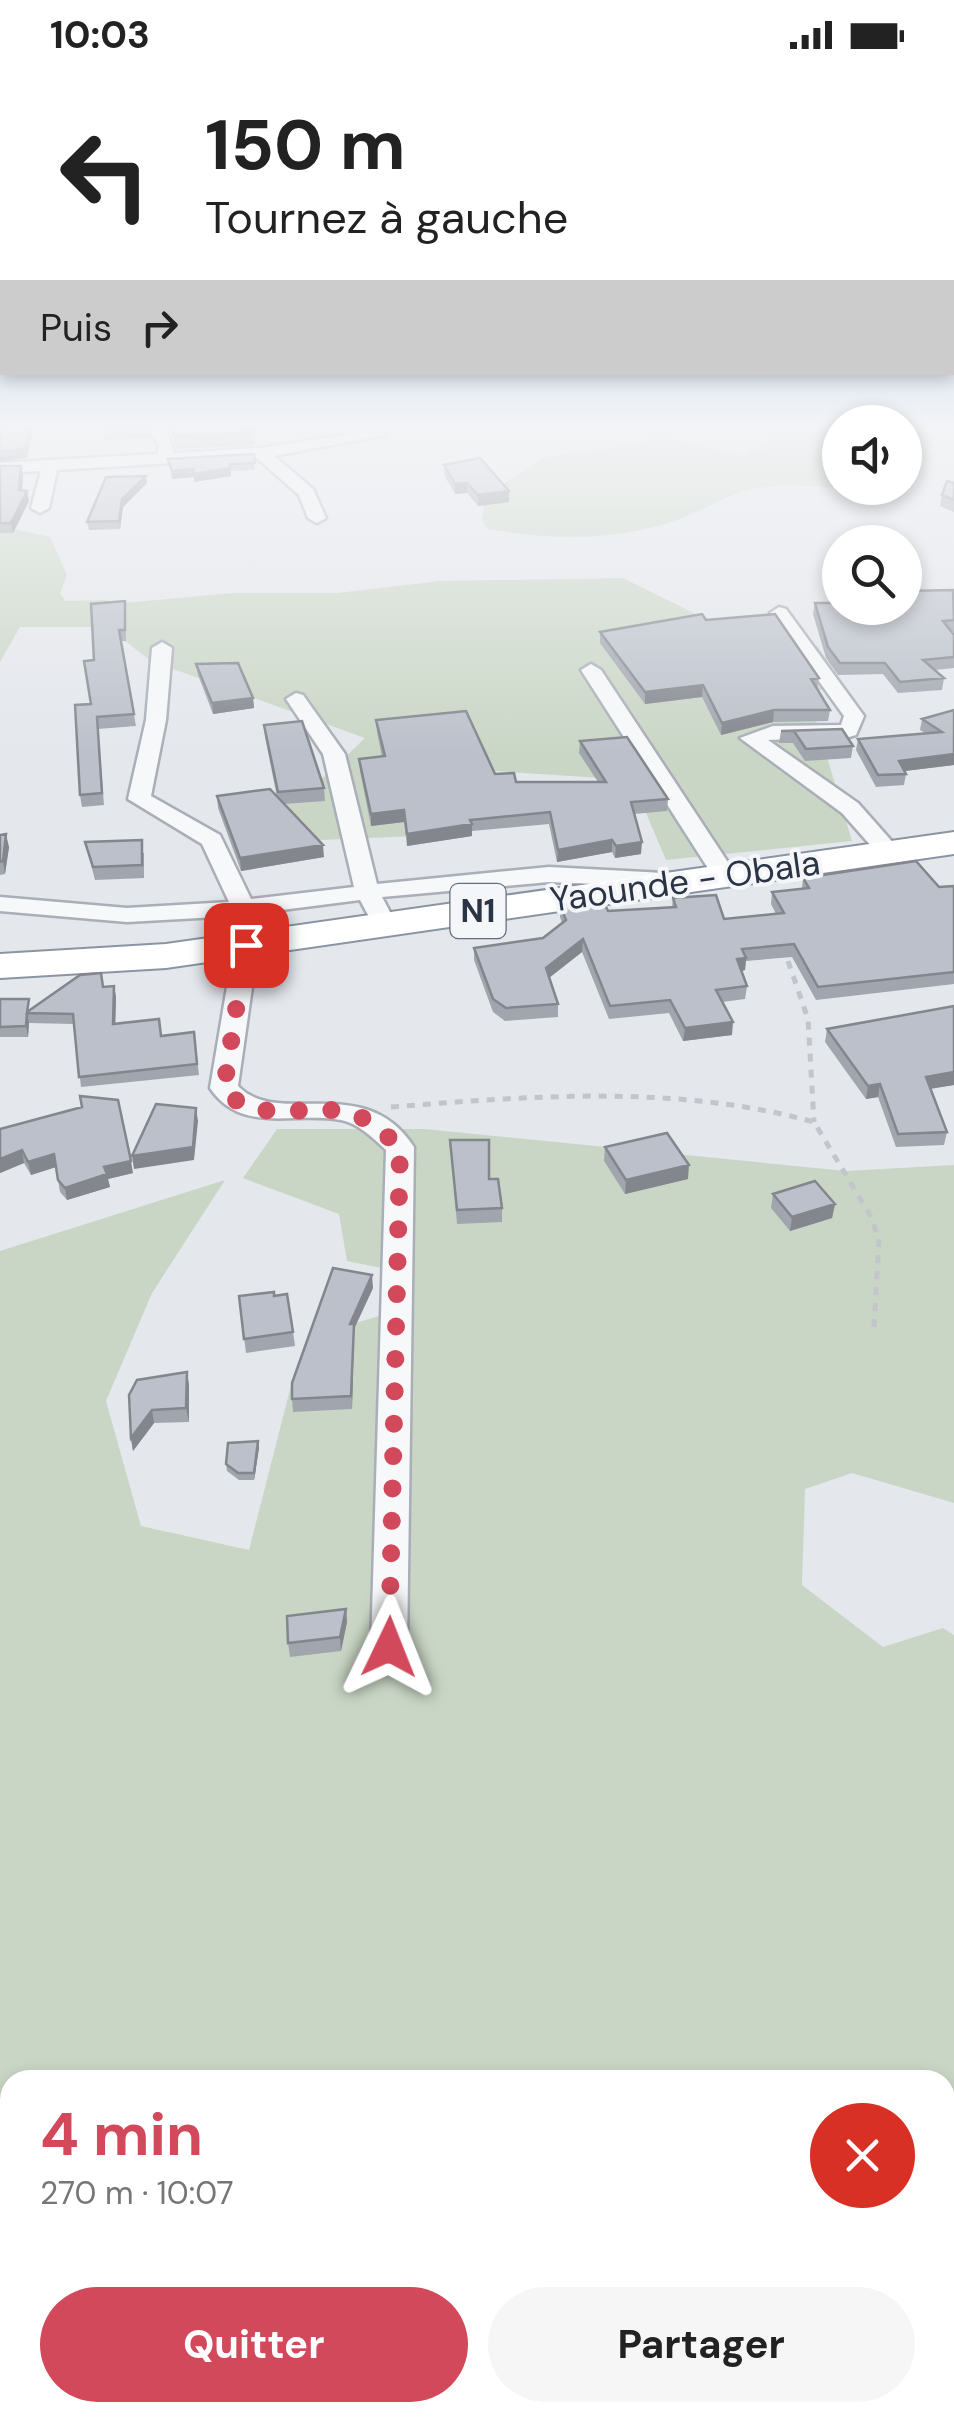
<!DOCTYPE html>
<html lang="fr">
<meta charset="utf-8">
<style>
:root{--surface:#fff;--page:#f6f6f6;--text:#222;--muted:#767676;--accent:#d1495b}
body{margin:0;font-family:"DM Sans",sans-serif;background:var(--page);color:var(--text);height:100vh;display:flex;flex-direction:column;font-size:38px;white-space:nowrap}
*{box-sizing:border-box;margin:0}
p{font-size:32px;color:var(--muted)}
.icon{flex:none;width:55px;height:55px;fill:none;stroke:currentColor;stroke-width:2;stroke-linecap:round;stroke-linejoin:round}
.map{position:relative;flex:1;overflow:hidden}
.drawer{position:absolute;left:0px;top:2000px;width:955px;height:352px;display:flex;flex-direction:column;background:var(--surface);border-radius:30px 30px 0 0;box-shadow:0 5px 15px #0003}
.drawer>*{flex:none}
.top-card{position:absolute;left:0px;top:0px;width:955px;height:305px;box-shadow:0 5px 15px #0003;background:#fff;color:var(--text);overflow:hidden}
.tools{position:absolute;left:822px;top:335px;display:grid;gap:20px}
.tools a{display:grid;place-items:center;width:100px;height:100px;border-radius:50%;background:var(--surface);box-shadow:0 5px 15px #0003;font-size:50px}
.pin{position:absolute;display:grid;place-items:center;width:85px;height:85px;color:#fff;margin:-42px;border-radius:20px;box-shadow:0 5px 15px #0006}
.me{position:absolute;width:110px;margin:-55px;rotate:2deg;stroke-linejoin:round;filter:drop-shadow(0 0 8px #0008)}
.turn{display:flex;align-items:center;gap:35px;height:210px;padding:0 40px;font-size:45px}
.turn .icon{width:130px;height:130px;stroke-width:2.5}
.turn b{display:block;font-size:70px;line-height:85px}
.then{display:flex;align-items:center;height:95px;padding:0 40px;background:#0003;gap:20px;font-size:38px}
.round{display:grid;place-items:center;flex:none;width:105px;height:105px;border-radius:52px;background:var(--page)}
.overview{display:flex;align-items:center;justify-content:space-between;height:170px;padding:0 40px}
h1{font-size:60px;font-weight:700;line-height:75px;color:var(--accent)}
.primary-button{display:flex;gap:20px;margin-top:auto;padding:20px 40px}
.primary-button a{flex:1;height:115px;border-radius:60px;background:var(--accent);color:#fff;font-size:40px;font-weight:700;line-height:115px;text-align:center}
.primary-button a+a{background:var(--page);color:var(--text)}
.status{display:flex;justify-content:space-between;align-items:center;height:70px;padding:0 50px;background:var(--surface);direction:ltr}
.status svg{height:28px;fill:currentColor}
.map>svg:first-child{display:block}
.green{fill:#c9d6c5;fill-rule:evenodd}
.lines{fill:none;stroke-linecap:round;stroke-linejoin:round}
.minor-casing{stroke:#a9aeb7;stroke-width:5}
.trunk-casing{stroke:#8b94a3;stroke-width:4}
.path{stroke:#c2c5cb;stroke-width:5;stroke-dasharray:8 8;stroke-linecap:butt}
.minor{fill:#f7f8fa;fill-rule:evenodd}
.trunk{fill:#fff;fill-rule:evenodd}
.wall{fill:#a1a5ae}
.shaded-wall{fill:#83868d}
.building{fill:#bbc0ca;stroke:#83868d;stroke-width:2.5}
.route{stroke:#d1495b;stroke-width:18;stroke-dasharray:0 32.4}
.labels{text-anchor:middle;stroke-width:8;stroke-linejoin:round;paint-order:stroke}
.shield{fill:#f4f6f9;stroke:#676e7b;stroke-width:2.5}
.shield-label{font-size:32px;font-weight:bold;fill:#2b3445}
.street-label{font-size:35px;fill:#2b3445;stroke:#f4f6f9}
</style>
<div class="status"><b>10:03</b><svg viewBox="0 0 49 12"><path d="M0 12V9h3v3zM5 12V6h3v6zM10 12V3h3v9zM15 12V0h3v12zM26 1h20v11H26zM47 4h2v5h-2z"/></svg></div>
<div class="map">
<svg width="954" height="2352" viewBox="0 0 954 2352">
<rect width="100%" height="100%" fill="#e4e7ec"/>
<path class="green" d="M750,355l90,3v60h16c-33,0 -76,-6 -108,2 -24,6 -47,22 -71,30 -63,22 -125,20 -190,9l-5,-8 3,-26 60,-38 106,-16 -1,-8 94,23 29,-20z
M0,456l50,11 17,38 -7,19 6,7 39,-1 9,4 118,-11h106l102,-12 183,-3 109,54 85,14 30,43 -28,1 -46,16 43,14 36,121 -186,19 -34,-80 -170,-11 -24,66 -118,5 -74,-8 83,-59 36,-35 -214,-77 -44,-34h-87l-20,35z
M277,1059h147l422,42 108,-6v338l-102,-30 -47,16 -3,96 81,62 60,-19 11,7v787h-954v-1171l225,-71 -73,113 -46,108 35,125 108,24 45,-176 24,-40 68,-20 11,-43 -50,-10 -8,-47 -96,-36zM10,2010h935v332h-935z"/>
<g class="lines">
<g class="minor-casing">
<path id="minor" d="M154,355l12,4 8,24 87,-5 116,-18 8,5 -111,21 39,33 13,29 -9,5 -9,-5 -9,-23 -42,-37 -200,12 -8,38 -9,5 -9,-5 10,-37 -41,2v-10l157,-9 2,-8 -9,-17z
M779,537l7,2 78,107 -8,19 -7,2 -81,3 90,63 38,43v10h-16l-38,-43 -102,-75 33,-12 68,-1 3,-9 -74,-103z
M162,572l10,6 -6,72 -15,76 69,39 31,64 103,-12 -31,-133 -37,-55 10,-6 7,2 42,59 32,130 172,-17 135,7 12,7 -12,7 -135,-6 -167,15 15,28 -12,7 -9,-2 -16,-30 -102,13 4,9 -12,7 -9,-2 -6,-11 -108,6 -127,-11v-14l127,11 102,-6 -27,-58 -74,-45 18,-79 6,-72z
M591,594l10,6 134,203 -4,5 -8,2 -12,-7 -130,-203z
M246,868l12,7 -20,141c41,43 126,-16 176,61l-7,500 -5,11 -13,5 -13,-5 -5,-11 15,-497c-13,-12 -28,-27 -45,-30 -47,-9 -99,15 -131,-32l24,-143z"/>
</g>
<g class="trunk-casing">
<path id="trunk" d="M954,762v22l-788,114 -166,10v-24l166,-10z"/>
</g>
<path class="path" d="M788,891l20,58 6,103
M391,1037c141,-11 285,-23 423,15l56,93 9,24 -5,89"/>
<use href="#minor" class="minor"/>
<use href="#trunk" class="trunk"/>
</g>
<path class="wall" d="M164,355h91v20l-78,4 -7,-21z
M149,356l2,12 -46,2 -1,-13z
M254,384l1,16 -24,1v5l-37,6v-5l-22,2 -4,-20z
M444,395l65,37 -31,4 -11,-13 -12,1 -11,-19z
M0,396l23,10 -1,15h5l2,10 -16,32h-13z
M147,413l-24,24 -3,22 -31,1 -2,-8z
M954,413v29l-14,-6 2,-11z
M954,522v40h-3l3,3v33l-19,2 9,8 -2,12 -44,3 -15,-19 -45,1 -12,-17 -13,-44 2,-11 90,5z
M125,531l1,40h-5l15,85 -38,3 6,76 -22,2 -2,-12 11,-91z
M706,550l113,58 -2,11 13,21 -2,11 -55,1 -52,13 -19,-38 -57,7 -45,-61v-11z
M196,594l57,34 1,10 -41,6 -15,-39z
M954,640v55l-50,6 2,3 -2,11 -28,2 -20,-37 2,-11 67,-6 -5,-3 2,-11z
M376,650l140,62h82l-19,-29 1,-12 88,58 -1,12 -33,3 7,40 -26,4 -3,-6 -55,10 -8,-38 -77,7v5l-65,10 -3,-24 -33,4 -11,-55 -1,-12 23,-2 -5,-25z
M264,655l60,63 1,13 -41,3 40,53 -83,14 -23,-63 -1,-12 60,1 -12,-60z
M842,659l11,17 -2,12 -46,3 -12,-18h-14l2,-12z
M0,765l9,12 -4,27 -5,1z
M85,772l59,11v25l-49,2z
M803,808l136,9 15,-1v98l-138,16 -24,-43 -46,4 -1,9 -3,1 5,15 -2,13 -23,3 10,33 -49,6 -14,-28 -60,6 -27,-67 -33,26 9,26v13l-53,4 -12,-9 -19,-52v-12l69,-10 19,-15 -2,-6v-12l48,6 64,-4 1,-9 51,21 52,-5 -5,-10 1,-12 30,-3z
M114,916l2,11 -1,27 46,12 33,-4 5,43 -118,12 -7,-63 -45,-1 -1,14h-28v-38l31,11 72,-23z
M954,936v79l-23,3 16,44 -3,13 -48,2 -18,-50 -12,2 -41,-57 2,-13z
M0,1059l133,44 -25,6 2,8 -43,13 -7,-8 -4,-25 -25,8 -7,-12 -24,10z
M450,1070l39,39 13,29v14l-45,2z
M605,1077l83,32 -63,15 -21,-33z
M773,1124l62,10 -3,14 -42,13 -19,-23z
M373,1218l-19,41 -2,80 -59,3 -1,-13z
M239,1226l54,36 2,14 -49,7z
M187,1302l2,13v37l-35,1 -21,28 -2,-13 -2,-43z
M258,1371l1,7 -5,32h-15l-12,-9 -1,-7z
M346,1539l1,13 -6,29 -51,6 -2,-14z"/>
<path class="shaded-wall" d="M30,355h4l-7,33 -27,4v-10z
M21,396l2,10 -2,24 -2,-10z
M230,398l1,8 -37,6v-5l-22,2v-8z
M146,406l1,7 -24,24 -3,22 -1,-8 3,-22z
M467,413v10l-12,1v-10z
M27,421l2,10 -16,32 -2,-10z
M509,421v11l-31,4v-11z
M703,615l-1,12 -57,7v-12z
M253,628l1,10 -41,6 -1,-11z
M774,640l-1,12 -52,13 1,-12z
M954,684v11l-57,7 2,-11z
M404,740v12l-33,4v-12z
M472,754v12l-65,10v-12z
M6,764l3,13 -4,27 -2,-13z
M612,770v12l-55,10 1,-12z
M642,772l-1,12 -26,4 1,-12z
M323,775l1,12 -83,14 -1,-13z
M583,869l-1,13 -37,29 1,-13z
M746,888l-1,12 -9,2 1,-13z
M114,916l2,11 -1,38 -2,-11z
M27,943l2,10 -1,14 -2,-11z
M733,952l-1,13 -49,6 2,-13z
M954,1002v13l-30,5 2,-13z
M880,1014l-2,13 -12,2 2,-13z
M196,1038l2,13 -4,39 -60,9 -2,-13z
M22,1080l2,13 -24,10v-14z
M54,1084l2,13 -25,8 -3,-13z
M131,1091l2,12 -25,6 2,8 -43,13 -2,-12 39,-21z
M689,1095l-1,14 -63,15 1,-14z
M835,1134l-3,14 -42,13 2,-14z
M372,1205l1,13 -19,41 -2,80 -2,-85z
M187,1302l2,13v37l-3,-14z
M152,1340l2,13 -21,28 -2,-13z
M258,1371l1,7 -5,32v-7z
M346,1539l1,13 -6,29 -1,-14z"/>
<path class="building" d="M0,355h30l-5,23 -25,4z
M104,355h45v1l-45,1z
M171,355h83v7l-79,4z
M254,384l1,9 -25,1v4l-37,6 1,-5 -22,2 -4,-12z
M480,388l29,33 -31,4 -11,-12 -12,1 -11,-19z
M0,396h21l-2,24 8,1 -16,32h-11z
M146,406l-24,23 -3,22 -32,1 19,-45z
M947,411l7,2v17l-12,-5z
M953,520l1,30 -11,1 11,14v22l-31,3 21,18 -44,4 -15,-19h-45l-12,-16 -13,-44h25v5h65v-17z
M125,531v29h-6l15,84 -37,3 5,76 -22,2 -5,-90 16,-1 -7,-43 10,-1 -3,-56z
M702,544l4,6 69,-6 44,64 -8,1 19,31h-56l-52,13 -19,-38 -58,7 -45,-60z
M238,593l15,35 -41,5 -16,-39z
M954,640v44l-55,7 7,13 -28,1 -20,-36 84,-7 -20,-13z
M466,641l29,63 19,-1 2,9h90l-26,-41 47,-4 41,62 -37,3 11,40 -26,4 -4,-6 -54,10 -8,-38 -80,8 2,4 -65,10 -3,-24 -33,4 -12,-55 26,-3 -9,-36z
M302,651l22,67 -46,4 -14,-67z
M842,659l11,17 -47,3 -12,-18h-13z
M270,719l53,56 -83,13 -23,-62z
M6,764l-3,27 -3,1v-27z
M142,770v25l-49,2 -8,-25z
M916,791l23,26 15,-1v86l-136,15 -24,-43 -52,5 4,9 -9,1 10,27 -31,4 17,32 -48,6 -15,-28 -60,6 -27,-67 -37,29 12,36 -52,4 -13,-9 -19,-51 69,-10 23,-18 -6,-15 43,-5 5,11 68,-4 -3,-9 43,-3 8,24 60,-6 -12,-21 37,-4 -6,-10z
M101,903l2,14 11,-1 -1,38 46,-5 2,17 33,-4 3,32 -118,13 -6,-63 -46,-1 -1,13 -26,1v-28h29l-2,13 53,-37z
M954,936v66l-28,5 21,55 -49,2 -18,-50 -12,2 -41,-57z
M80,1026l38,4 13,61 -27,6 3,7 -42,14 -7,-8 -4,-26 -26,8 -6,-12 -22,9v-30l82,-22z
M156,1034l40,4 -3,39 -61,9z
M667,1063l22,32 -63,15 -21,-33z
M450,1070h39v39h9l4,29 -45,2z
M815,1111l20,23 -43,13 -19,-23z
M333,1198l39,7 -22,49h4l-3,72 -59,3v-16z
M274,1222v4l13,-2 6,38 -49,7 -5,-43z
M187,1302l-1,36 -34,2 -21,28 -2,-43 8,-15z
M258,1371l-4,32h-16l-12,-9 2,-21z
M346,1539l-6,28 -52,6 -1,-27z"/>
<linearGradient id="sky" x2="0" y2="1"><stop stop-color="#8bb4dd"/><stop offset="0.52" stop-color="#f3f4f6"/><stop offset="1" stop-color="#f3f4f6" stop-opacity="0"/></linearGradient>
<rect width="954" height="684" fill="url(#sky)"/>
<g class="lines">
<path class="route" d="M246,875l-22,143c26,37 78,17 117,23 24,3 42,21 59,37l-11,499"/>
</g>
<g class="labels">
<rect class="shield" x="450.5" y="814" width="55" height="54" rx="8"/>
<g class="shield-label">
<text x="478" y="852">N1</text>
</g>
<g class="street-label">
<text transform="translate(685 811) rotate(-8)" y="12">Yaounde - Obala</text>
</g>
</g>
</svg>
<div class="tools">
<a><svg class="icon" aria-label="sound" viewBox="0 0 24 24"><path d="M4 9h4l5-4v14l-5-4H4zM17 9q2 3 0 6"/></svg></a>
<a><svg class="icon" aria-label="search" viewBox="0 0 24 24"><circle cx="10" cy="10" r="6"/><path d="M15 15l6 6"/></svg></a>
</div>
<div class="pin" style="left:246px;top:875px;background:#d93025"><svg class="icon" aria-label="arrive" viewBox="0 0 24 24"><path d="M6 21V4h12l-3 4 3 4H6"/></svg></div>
<svg class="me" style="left:389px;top:1577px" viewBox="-20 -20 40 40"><path d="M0-17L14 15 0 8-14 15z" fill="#d1495b" stroke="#fff" stroke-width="4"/></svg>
<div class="top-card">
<div class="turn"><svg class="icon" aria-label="left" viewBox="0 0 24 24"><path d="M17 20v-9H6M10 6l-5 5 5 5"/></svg><div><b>150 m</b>Tournez à gauche</div></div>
<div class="then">Puis<svg class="icon" aria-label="right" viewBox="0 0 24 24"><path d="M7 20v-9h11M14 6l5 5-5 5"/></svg></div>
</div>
<section class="drawer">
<div class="overview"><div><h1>4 min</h1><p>270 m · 10:07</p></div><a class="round" style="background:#d93025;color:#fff"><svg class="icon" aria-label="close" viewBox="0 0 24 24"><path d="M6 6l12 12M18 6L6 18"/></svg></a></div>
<div class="primary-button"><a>Quitter</a><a>Partager</a></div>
</section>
</div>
